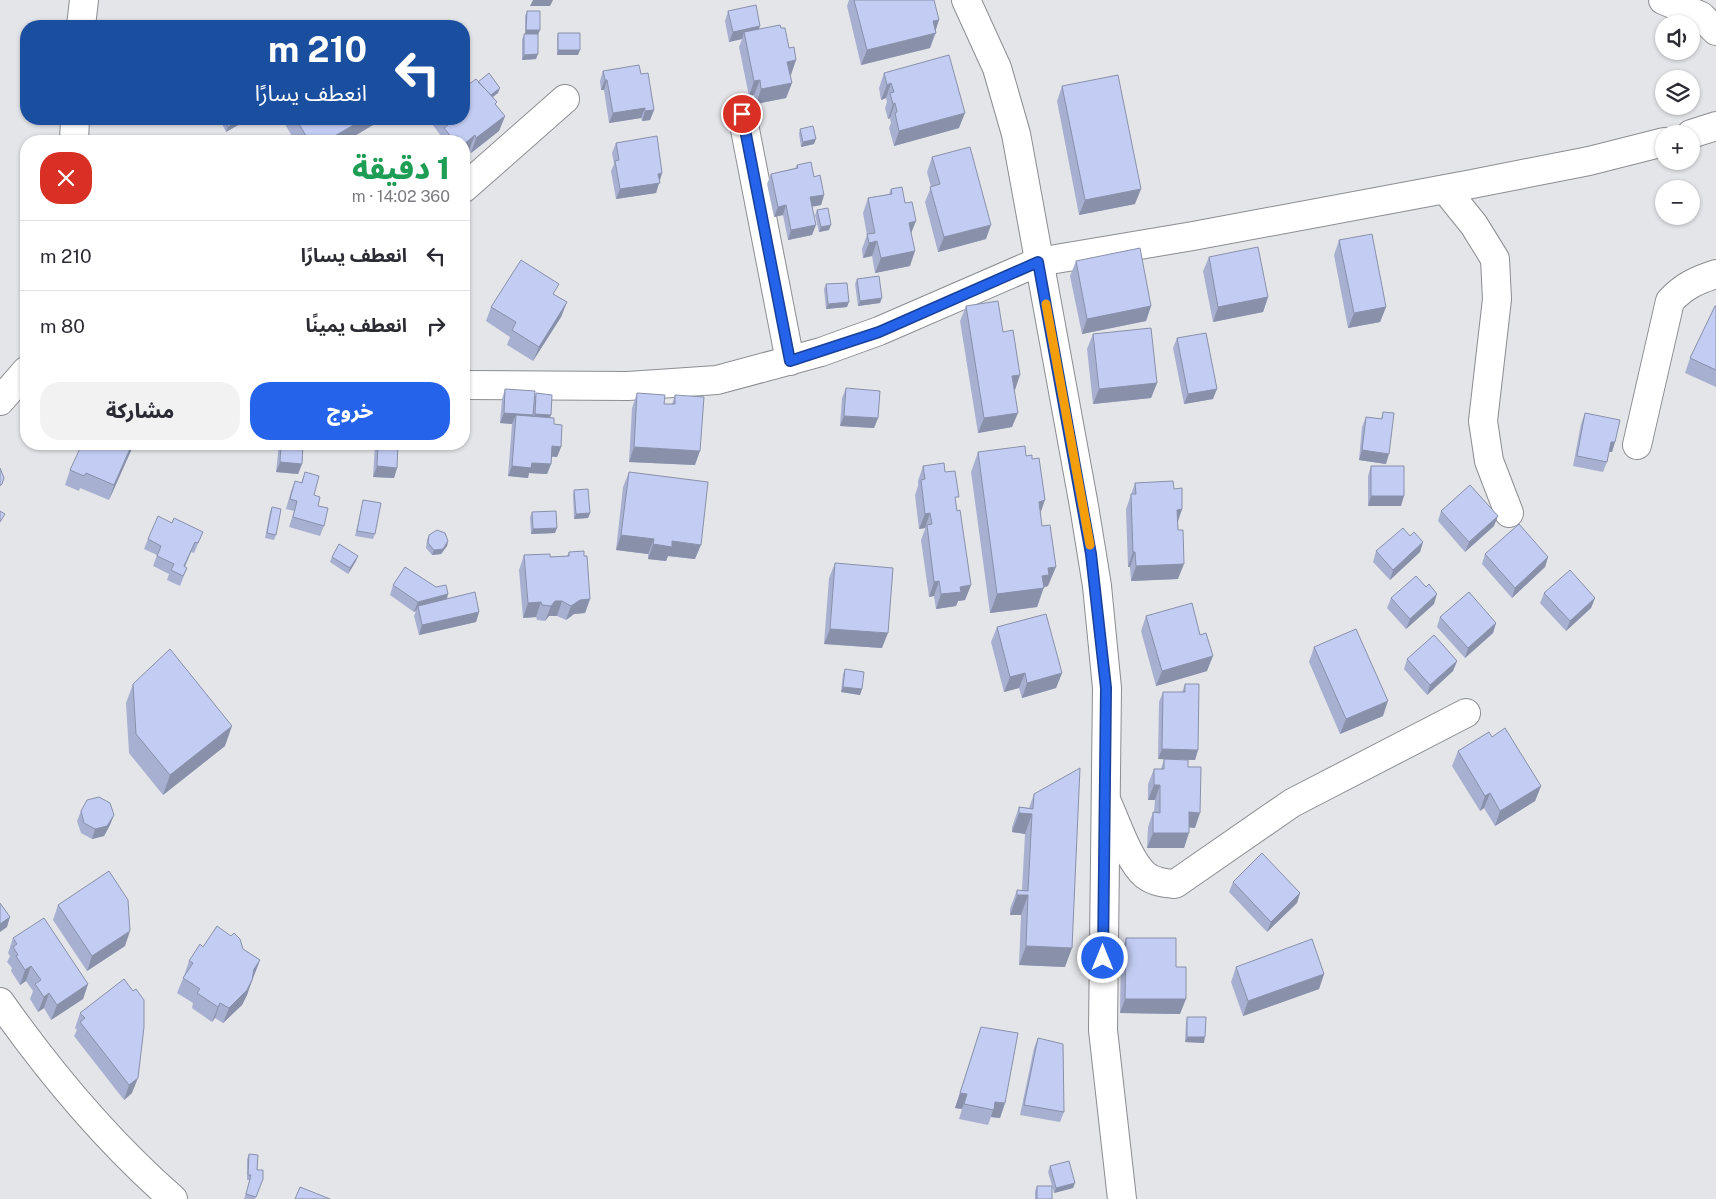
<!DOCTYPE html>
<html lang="ar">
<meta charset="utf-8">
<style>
:root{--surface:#fff;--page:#f2f2f3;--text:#2b2b33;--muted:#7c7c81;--line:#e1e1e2;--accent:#2563eb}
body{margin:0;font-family:"Public Sans","Noto Sans Arabic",sans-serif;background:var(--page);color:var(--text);direction:rtl;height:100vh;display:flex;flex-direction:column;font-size:19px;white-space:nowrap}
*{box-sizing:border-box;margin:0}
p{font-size:16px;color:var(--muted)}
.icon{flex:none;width:28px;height:28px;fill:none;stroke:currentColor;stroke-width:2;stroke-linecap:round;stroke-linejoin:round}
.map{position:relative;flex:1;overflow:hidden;direction:ltr}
.details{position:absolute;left:20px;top:135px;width:450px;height:315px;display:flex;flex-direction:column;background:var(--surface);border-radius:20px;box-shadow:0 1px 4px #0004;direction:rtl}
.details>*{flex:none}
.top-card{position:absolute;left:20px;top:20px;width:450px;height:105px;border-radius:20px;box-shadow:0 1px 4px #0004;direction:rtl;background:#1a4fa0;color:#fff;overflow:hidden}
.fabs{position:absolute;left:1655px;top:15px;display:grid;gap:10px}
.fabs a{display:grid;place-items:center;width:45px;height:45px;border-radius:50%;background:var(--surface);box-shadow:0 1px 4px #0004;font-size:25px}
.pin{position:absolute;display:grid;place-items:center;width:42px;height:42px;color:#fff;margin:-21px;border:2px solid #fff;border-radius:50%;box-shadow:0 1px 5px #0007}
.me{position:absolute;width:55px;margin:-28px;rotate:0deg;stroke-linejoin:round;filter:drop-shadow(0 0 4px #0008)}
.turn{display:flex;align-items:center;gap:18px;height:105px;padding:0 20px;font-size:22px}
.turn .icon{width:65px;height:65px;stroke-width:2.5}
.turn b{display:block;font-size:35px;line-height:42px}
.round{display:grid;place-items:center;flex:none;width:52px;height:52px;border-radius:20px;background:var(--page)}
.headline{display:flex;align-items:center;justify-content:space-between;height:85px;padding:0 20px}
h1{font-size:30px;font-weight:800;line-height:38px;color:#1e9e55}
.action{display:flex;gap:10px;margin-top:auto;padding:10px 20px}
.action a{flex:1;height:58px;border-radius:20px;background:var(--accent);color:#fff;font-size:20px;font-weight:800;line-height:58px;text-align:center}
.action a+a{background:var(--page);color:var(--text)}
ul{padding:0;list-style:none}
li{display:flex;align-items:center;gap:15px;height:70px;padding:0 20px;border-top:1px solid var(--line)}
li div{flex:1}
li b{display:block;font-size:19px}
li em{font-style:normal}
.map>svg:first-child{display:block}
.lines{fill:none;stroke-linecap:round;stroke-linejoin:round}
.minor-casing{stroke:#8c8d91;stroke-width:30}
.major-casing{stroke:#8c8d91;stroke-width:30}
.minor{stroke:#fff;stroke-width:28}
.major{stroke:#fff;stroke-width:28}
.wall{fill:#a8b0d1}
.shaded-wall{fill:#8890aa}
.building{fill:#c3cdf3;stroke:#8890aa}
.route-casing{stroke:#184099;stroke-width:12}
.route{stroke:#2563eb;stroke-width:9}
.slow{stroke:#f59e0b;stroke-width:9}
</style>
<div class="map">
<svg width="1716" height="1199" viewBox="0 0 1716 1199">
<rect width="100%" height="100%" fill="#e4e5e9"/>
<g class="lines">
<g class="minor-casing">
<path id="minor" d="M1663,0l38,16 15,15
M81,26l3,-26
M742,114l48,247
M1691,134l25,-8
M74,141l1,-22
M464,188l101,-89
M1445,189l29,36 21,34 2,40 -14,122 6,40 20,52
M464,385l164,1 89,-6 104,-28 58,-21 159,-69 155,-26 279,-52 117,-23 75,-19
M0,401l26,-30
M1637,445l33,-144c14,-15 27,-21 46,-27
M1106,800c10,21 22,60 39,75 9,7 19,8 30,9l117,-81 174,-90
M0,1002c50,71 108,140 173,197"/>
</g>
<g class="major-casing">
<path id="major" d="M966,0l31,68 19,66 68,372 13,80 10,102 -4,342 19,169"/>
</g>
<use href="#minor" class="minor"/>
<use href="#major" class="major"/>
</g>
<path class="wall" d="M849,0h85l2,33 -6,15 -69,17 -14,-59z
M527,11l11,24 -2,24 -14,1v-21l3,-5v-18z
M728,11l32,15 -2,3 23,-1 8,20 7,12 -6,15 2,8 -6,15 -30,6 -2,-9 -5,1 -10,-49 3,-8 -13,3 -4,-21z
M558,33l20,22h-21v-17z
M603,71l38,3 13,36 -4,10 -8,1 -1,-3 -32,5 -5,-33h-3l-1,-9z
M884,73l75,55 -65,18 -5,-18 2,-5 -1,-5 -2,1 -3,-11 2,-6 -1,-4 -5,2 -2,-12z
M478,82l20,11 -5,4 3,8 9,11 -6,15 -28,22 -2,-3 -5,5v-14h-25l2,-5 -12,-16v-1h35z
M1062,86l73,118 -56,11 -22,-114z
M220,119h22l-2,5 -14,8 -6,-12z
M286,119h94l-2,3 -32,19h-51l-9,-15z
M800,129l14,15 -13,3 -2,-13z
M616,143l46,30 -6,20 -40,6 -5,-28 3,-7 -2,-11z
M932,157l54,82 -48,13 -13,-50 6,-15 -4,-15z
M797,165l17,12 10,18 -3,10 -9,1v29l-24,5 -5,-25 -9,2 -7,-33 4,-10 24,-6z
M891,189l20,44 -1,33 -35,7 -3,-17 -9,2 -1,-9 5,-14 -4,-22 5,-15 21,-4z
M817,210l12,20 -10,2 -4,-17z
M1339,240l47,67 -6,15 -32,6 -14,-73z
M1209,257l59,40 -5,15 -50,10 -10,-51z
M1076,261l75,45 -5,15 -64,13 -12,-58z
M857,279l23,24 -22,3 -3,-22z
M826,284l21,23 -21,2 -2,-20z
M555,295l12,7 -6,15 -28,44 -26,-16 3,-8 -24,-16 5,-14z
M966,306l37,26 12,58h-1l-2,37 -34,6 -18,-112z
M1716,306v81l-31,-14 5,-15z
M1093,334l64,49 -6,15 -58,6 -6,-55z
M1177,338l36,61 -29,5 -11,-56z
M846,388l32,30 -4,10 -34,-2 2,-28z
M505,389l30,8 1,-4 18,31 7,23 -4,10h-5l-1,7 -4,10 -18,-1 -1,5 -20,-2 4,-52 -12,-1 2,-24z
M637,393l27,11h8l3,-9 20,70 -66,-3 3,-54z
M1383,412l3,52 -27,-4 3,-33 4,-10 15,2z
M1585,413l30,29 -3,10h-3l-2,10 -4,10 -30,-6 8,-42z
M134,444l-25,56 -29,-12 -1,3 -14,-6 5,-15z
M279,444h24l-1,20 -4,10 -22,-2z
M375,444h23l-1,24 -3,10 -21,-1z
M978,452l48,4 14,56 8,74 -4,1 -7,20 -47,6 -19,-141z
M923,466l22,6 11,32 15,81 -6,15 -7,1 -2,5 -20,3 -2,-13 -5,1 -8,-57 4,-11v-1l-6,1 -4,-34 3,-9v-5z
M1371,466l30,40h-33v-30z
M305,472l9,23 10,31 -4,10 -31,-9 5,-16 -8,-2 5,-18 4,-10 6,2z
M629,472l66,87 -27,-3 -2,5 -18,-2v-5l-32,-4 7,-63z
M1135,483l39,6 8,20 -4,12v58l-47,2 -1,-14h-2l-2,-58z
M574,490l16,23 -2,5 -14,1 -1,-24z
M363,500l12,34 -2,5 -18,-3 7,-31z
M272,507l4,28 -2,5 -9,-2 5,-26z
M1441,511l53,15 -29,26 -27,-31z
M532,512l23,21 -24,1 -1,-17z
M172,523l31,9 -9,21 -3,-1 -6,15 2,1 -7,18 -13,-6 2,-6 -16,-8 4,-11 -13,-6 4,-10z
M429,535l19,6 -1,5 -6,8 -9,1 -6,-7 1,-8z
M1410,536l13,6 -3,10 -30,28 -17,-18 3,-11z
M569,552l15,4 6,43 -5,14 -11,1 -8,6 -9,-4h-8l-4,5 -8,-1 -1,-3 -13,1 -4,-48 5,-15 26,2 17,-1z
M1485,554l63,3 -3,10 -33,31 -30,-34z
M332,557l24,4 -8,13 -18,-12z
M835,563l47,85 -58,-4 5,-66z
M393,585l43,2 12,7 -1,5 32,13 -3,10 -57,13 -5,-19 2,-5 -2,1 -24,-17z
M1544,593l51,5 -4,10 -25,23 -26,-28z
M1391,598l43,6 -28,25 -19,-21z
M1146,616l54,19 7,36 -51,15 -15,-55z
M1440,617l56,6 -3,10 -28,25 -28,-31z
M997,627l65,46 -6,15 -34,10 -3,-10 -15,4 -13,-50z
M1314,647l69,69 -43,18 -31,-72z
M1407,659l50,2 -4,10 -26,24 -23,-26z
M845,669l17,20 -2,6 -19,-3 2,-18z
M133,684l92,62 -62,49 -34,-42 -3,-50z
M1185,684l13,66 -3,10 -37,-1 1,-57 4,-10h19z
M1492,737l49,49 -6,15 -40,25 -11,-18 -4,3 -28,-45 6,-15z
M1164,759l24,8 7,61 -6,-1 -5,21h-37l1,-21 5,-15h1l1,-12h-7v-16l6,-15h7z
M1034,794l31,173 -46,-2 2,-50h-11v-6l7,-19h5l3,-56 -13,-2v-5l7,-20 10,1z
M81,811l29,14 -6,11 -12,3 -11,-6 -4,-12z
M1233,882l67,11 -3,10 -30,29 -38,-40z
M58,905l67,41 -38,25 -34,-51z
M13,938l75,46 -5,15 -32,21 -7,-12 -6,4 -8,-13 3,-8 -7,-10 -6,4 -9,-14 1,-3 -5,-6 3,-6 -2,-3z
M1126,938l50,29 4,47 -60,-1 1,-60z
M203,947l40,2 17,11 -13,35 -5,10 -19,18 -8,-5 -3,4 -20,-14 1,-5 -16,-10 7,-17 5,-15z
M1236,967l88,7 -5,15 -76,27 -12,-34z
M124,979l8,114 -8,7 -50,-64 3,-6 -2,-2 5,-15z
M1187,1017l17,26 -19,-1 1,-20z
M981,1027l24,76 -5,15 -9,-1 -3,8 -29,-6 3,-10 -7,-1z
M1038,1038l26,74 -4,10 -40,-7 14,-67z
M249,1154l14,25 -8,20h-11l6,-19h-3v-21z
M1050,1166l23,22 -19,5 -6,-21z
M1037,1186l15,13h-17v-8z"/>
<path class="shaded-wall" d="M533,0h20l-3,6h-20z
M939,20l-9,28 -69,17 6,-15 66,-29z
M760,26l-4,10 -12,-4 -2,7 -13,3 4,-10z
M526,30h14l-2,5h-13z
M558,50h22l-2,5h-21z
M538,54l-2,5 -14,1 2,-5z
M796,60l-5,15 -9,2 5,-15z
M605,80h2l-3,10h-3z
M760,80l-6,15 -5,1 5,-15z
M792,83l-6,15 -30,6 5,-15z
M891,83l-5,15 -5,2 6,-15z
M500,88l-2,5 -11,8 2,-5z
M895,103l-5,15 -2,1 5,-15z
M645,108l-4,10 -32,5 4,-10z
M654,110l-4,10 -8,1 3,-10z
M965,113l-6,15 -65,18 5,-15z
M505,116l-6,15 -28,22 5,-15z
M242,119l-2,5 -14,8 2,-5z
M364,119h16l-2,3 -32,19h-20z
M475,135l-6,15 -5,5v-11z
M457,136l-2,5h-3l1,-2z
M816,139l-2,5 -13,3 2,-5z
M662,173l-6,20 -40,6 4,-10 38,-15z
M1141,189l-6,15 -56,11 6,-15z
M824,195l-3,10 -15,3 4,-11z
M786,205l-3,10 -9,2 4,-10z
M916,221l-6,15 -1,-13z
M816,225l-4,10 -24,5 3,-10z
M831,225l-2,5 -10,2 2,-5z
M991,225l-5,14 -48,13 6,-15z
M877,241l-5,15 -9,2 6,-15z
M915,251l-5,15 -35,7 6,-15z
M1268,297l-5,15 -50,10 5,-15z
M882,298l-2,5 -22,3 2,-5z
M567,302l-6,15 -28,44 6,-14z
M849,302l-2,5 -21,2 2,-5z
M1151,306l-5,15 -64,13 5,-15z
M1386,307l-6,15 -32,6 6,-15z
M1020,375l-5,15 -9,1 6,-15z
M1157,383l-6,15 -58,6 6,-15z
M1217,389l-4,10 -29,5 4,-10z
M504,413l29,2 -3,10 -14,-10 -4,9 -12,-1z
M1018,413l-6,14 -34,6 6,-15z
M535,414l16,1 -2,5 -16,-1z
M844,416l34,2 -4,10 -34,-2z
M1611,442h4l-3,10h-5z
M132,444h2l-25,56 5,-15z
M552,446l9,1 -4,10 -8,-1z
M634,447l66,4 -5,14 -66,-3z
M1362,450l27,4 -3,10 -27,-4z
M280,462l22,2 -4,10 -22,-2z
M532,463l19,1 -4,10 -18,-1 -1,5 -20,-2 4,-10z
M377,466l20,2 -3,10 -21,-1z
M1371,496h33l-3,10h-33z
M1045,500l-7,20 1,-18z
M1182,509l-5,15v-14z
M590,513l-2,5 -14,1 2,-5z
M930,513l-5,15 -6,1 6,-15z
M1498,516l-4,10 -29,26 4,-10z
M557,528l-2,5 -24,1 2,-5z
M621,535l33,4 -6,15 -32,-4z
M448,541l-1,5 -6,8 -9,1 2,-5z
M672,541l29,4 -6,14 -27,-3 -2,5 -18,-2 5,-15z
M195,542l-4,10 -11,24 4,-10z
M1423,542l-3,10 -30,28 3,-10z
M1133,552h2l-5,15h-2z
M358,556l-2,5 -8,13 2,-6z
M1548,557l-3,10 -33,31 3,-10z
M1184,564l-6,15 -47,2 5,-15z
M1056,567l-8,19 -4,1 -7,20 -47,6 7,-19 45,-18 6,-8z
M939,581l-5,15 -5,1 5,-15z
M971,585l-6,15 -7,1 -2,5 -20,3 5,-15 19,-7z
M448,594l-3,10 -27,2 -2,5 -2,1 4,-10z
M1437,594l-3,10 -28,25 4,-10z
M1595,598l-4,10 -25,23 4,-10z
M590,599l-5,14 -11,1 -8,6 5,-14 9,-6z
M555,601h7l-5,15h-8l-4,5 6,-15z
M541,602l-5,15 -13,1 5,-15z
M479,612l-3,10 -57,13 3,-10z
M1496,623l-3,10 -28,25 3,-10z
M830,629l58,4 -6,15 -58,-4z
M1213,656l-6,15 -51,15 6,-15z
M1457,661l-4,10 -26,24 3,-10z
M1025,673l-6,15 -15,4 6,-15z
M1062,673l-6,15 -34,10 5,-15z
M843,687l19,2 -2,6 -19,-3z
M1388,701l-5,15 -43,18 6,-15z
M232,726l-7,20 -62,49 7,-20z
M1162,749l36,1 -3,10 -37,-1z
M1154,785h6l-5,15h-7z
M1541,786l-6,15 -40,25 5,-15z
M1490,793l-6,15 -4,3 5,-15z
M1189,812l11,1 -5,15 -11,-1z
M1019,813l13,1 -7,20 -13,-2z
M114,815l-4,10 -6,11 -12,3 3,-10z
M1153,833h36l-5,15h-37z
M1300,893l-3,10 -30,29 4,-10z
M1017,895h11l-7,20h-11z
M10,917l-3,10 -7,5v-8z
M130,931l-5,15 -38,25 5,-15z
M1026,946l46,2 -7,19 -46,-2z
M260,960l-6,15 -5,9 5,-15z
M31,966l-5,15 -6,4 5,-15z
M1324,974l-5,15 -76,27 5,-15z
M252,980l-5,15 -5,10 -19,18 6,-15z
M88,984l-5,15 -32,21 6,-15z
M49,993l-5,15 -6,4 6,-15z
M1125,999h61l-6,15 -60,-1z
M220,1003l-5,15 -3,4 6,-15z
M1187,1037h18l-1,6 -19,-1z
M138,1078l-6,15 -8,7 5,-15z
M960,1093l7,1 -5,15 -7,-1z
M995,1102l10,1 -5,15 -9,-1z
M1075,1183l-2,5 -19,5 2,-5z"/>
<path class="building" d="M854,0h80l5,20 -6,1 3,12 -69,17z
M756,5l4,21 -27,6 -5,-21z
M527,11h13v19h-14z
M780,25l1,3h4l4,20 5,-1 2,13 -9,2 5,21 -31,6 -1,-9 -6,1 -10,-49z
M558,33h22v17h-22z
M524,34h14v20l-14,1z
M949,55l16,58 -66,18 -4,-18 2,-1 -2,-9 -2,1 -3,-11 4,-1 -3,-9 -4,2 -3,-12z
M639,65l2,9 7,-1 6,37 -9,1v-3l-32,5 -6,-33h-2l-2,-9z
M489,73l11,15 -9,7 -13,-13z
M1118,75l23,114 -56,11 -23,-114z
M476,79l21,23 -2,2 10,12 -29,22 -1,-3 -11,9v-3h-3l-4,-5 -4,3 -9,-11 5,-4 -5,-5h20v-31z
M224,119h18l-14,8z
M296,119h68l-38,22h-17z
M813,126l3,13 -13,3 -3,-13z
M657,136l5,37 -4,1 2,9 -40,6 -5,-28 4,-1 -3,-17z
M970,147l21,78 -47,12 -14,-50 10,-3 -8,-27z
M811,162l3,15 6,-2 4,20 -14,2 6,28 -25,5 -5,-25 -8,2 -7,-33 27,-6 -1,-3z
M902,187l3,16 7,-1 4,19 -7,2 6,28 -34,7 -4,-17 -8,2 -2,-9 8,-1 -7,-35 24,-4 -1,-5z
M828,208l3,17 -10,2 -4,-17z
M1372,234l14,73 -32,6 -15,-73z
M1258,247l10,50 -50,10 -9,-50z
M1140,248l11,58 -64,13 -11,-58z
M521,260l38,24 -6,10 14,8 -28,45 -27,-17 4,-8 -25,-15z
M879,276l3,22 -22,3 -3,-22z
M847,283l2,19 -21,2 -2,-20z
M998,301l5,31 10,-2 7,45 -8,1 6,37 -34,5 -18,-112z
M1715,306h1v64l-26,-12z
M1151,328l6,55 -58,6 -6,-55z
M1206,333l11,56 -29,5 -11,-56z
M846,388l34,3 -2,27 -34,-2z
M505,389l30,2 -2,24 -29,-2z
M536,393l16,2 -1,20 -16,-1z
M637,393l28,2 -1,9h11v-9l29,2 -4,54 -66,-4z
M1383,412l11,1 -5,41 -27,-4 4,-33 16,2z
M1585,413l35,7 -5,22h-4l-4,20 -30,-6z
M516,415l38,3v6l8,1 -1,22 -9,-1 -1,18 -19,-1 -1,5 -19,-2z
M82,444h50l-18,41 -28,-12 -2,3 -14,-6z
M281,444h22l-1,20 -22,-2z
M378,444h20l-1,24 -20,-2z
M1025,446l1,10 6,-1v4l7,-1 6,42 -6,2 3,24 8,-1 6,42 -8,1 1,7 -7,1 2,12 -47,6 -19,-142z
M944,463l1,9 10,-1 4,26h-4l2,14 3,-1 11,75 -11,2 1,5 -20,2 -2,-13 -5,1 -7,-57 5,-1 -2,-11 -5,1 -4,-34 4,-1 -2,-13z
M1371,466h33v30h-33z
M0,468l4,10 -2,6 -2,2z
M305,472l14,4 -5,19 6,2 -2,9 10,2 -4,18 -31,-9 4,-16 -7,-2 5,-18 7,2z
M629,472l79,10 -7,63 -29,-4v6l-19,-3 1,-5 -33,-4z
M1173,481l1,8 8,-1v21l-5,1 1,20h5l1,34 -48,2 -1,-14h-2l-2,-58h5l-1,-11z
M1470,485l28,31 -29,26 -28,-31z
M588,489l2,24 -14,1 -2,-24z
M363,500l18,3 -6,31 -18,-3z
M272,507l9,2 -5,26 -9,-2z
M0,511l5,3 -5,8z
M556,511l1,17 -24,1 -1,-17z
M158,516l14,7 2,-5 29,14 -5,11 -3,-1 -11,24 3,2 -4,8 -12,-6 3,-6 -17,-8 4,-10 -13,-7z
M1519,524l29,33 -33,31 -30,-34z
M1403,528l7,8 4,-4 9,10 -30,28 -17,-19z
M437,530l8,3 3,8 -5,8 -9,1 -6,-7 1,-8z
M339,544l19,12 -8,12 -18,-11z
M584,551v5h3l3,43 -10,1 -9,6 -9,-5h-7l-4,5 -9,-1 -1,-3 -13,1 -4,-48 26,-1v3l19,-1v-4z
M835,563l58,5 -5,65 -58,-4z
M405,567l31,20 10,-2 2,9 -30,8 -25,-17z
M1570,570l25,28 -25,23 -26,-28z
M1416,576l10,11 3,-3 8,10 -27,25 -19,-21z
M475,592l4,20 -57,13 -4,-19z
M1469,592l27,31 -28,25 -28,-31z
M1192,603l8,32 6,-2 7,23 -51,15 -16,-55z
M1046,614l16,59 -35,10 -2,-10 -15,4 -13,-50z
M1356,629l32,72 -42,18 -32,-72z
M1434,635l23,26 -27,24 -23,-26z
M170,649l62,77 -62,49 -34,-41 -3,-50z
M845,669l19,3 -2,17 -19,-2z
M1185,684h14l-1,66 -36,-1 1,-57h22z
M1505,728l36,58 -41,25 -10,-18 -5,3 -27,-45 31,-19 3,5z
M1164,759l24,1v7h13l-1,46 -11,-1v21h-36v-21l7,1v-28h-6v-16h10z
M1080,768l-8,180 -46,-2 2,-51h-11v-5l11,1 4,-77 -13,-1v-6l14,2 1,-15z
M99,797l11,6 4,12 -7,11 -12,3 -11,-6 -3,-12 6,-11z
M1262,853l38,40 -29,29 -38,-40z
M109,871l19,29 2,31 -38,25 -34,-51z
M0,903l10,14 -10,7z
M44,918l44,66 -31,21 -8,-12 -5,4 -9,-13 6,-4 -10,-14 -6,4 -9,-14 2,-1 -5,-8 4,-3 -4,-6z
M217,926l14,10 3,-3 6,6 3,10 17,11 -6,9 -2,11 -5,10 -18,18 -9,-5 -2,4 -21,-14 3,-4 -17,-11 10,-15 -4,-2 11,-17 3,3z
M1126,938h50v29h10v32h-61z
M1312,939l12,35 -76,27 -12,-34z
M124,979l9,12 3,-2 8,11v27l-6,51 -9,7 -49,-63 5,-4 -5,-5z
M1187,1017h19l-1,20h-18z
M981,1027l37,6 -13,70 -10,-1 -1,8 -30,-6 3,-10 -7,-1z
M1038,1038l25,6 1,68 -40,-7z
M249,1154l9,1 -1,15h6v9l-7,18 -10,-3 5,-19h-3z
M1069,1161l6,22 -19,5 -6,-22z
M1037,1186h15v13h-15z
M300,1187l30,12h-35z"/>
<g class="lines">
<g class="route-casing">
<path id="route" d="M742,114l48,247 89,-29 159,-70 53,292 15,134 -3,270"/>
</g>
<use href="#route" class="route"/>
<path class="slow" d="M1046,304l44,241"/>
</g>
</svg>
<div class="fabs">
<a><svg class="icon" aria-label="sound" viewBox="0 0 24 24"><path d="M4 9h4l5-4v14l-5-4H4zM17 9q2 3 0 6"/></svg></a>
<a><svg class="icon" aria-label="layers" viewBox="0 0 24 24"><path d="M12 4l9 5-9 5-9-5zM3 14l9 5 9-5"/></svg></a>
<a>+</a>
<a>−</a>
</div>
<div class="pin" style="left:742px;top:114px;background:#d93025"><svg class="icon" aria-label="arrive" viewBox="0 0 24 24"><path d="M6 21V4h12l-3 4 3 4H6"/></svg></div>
<svg class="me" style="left:1103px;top:958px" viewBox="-20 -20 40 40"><circle r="17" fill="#2563eb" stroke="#fff" stroke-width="3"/><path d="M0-11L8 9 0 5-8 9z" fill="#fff"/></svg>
<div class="top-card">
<div class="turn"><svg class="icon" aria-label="left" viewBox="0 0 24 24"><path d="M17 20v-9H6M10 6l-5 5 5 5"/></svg><div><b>210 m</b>انعطف يسارًا</div></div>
</div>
<section class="details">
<div class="headline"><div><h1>1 دقيقة</h1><p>360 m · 14:02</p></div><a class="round" style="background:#d93025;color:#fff"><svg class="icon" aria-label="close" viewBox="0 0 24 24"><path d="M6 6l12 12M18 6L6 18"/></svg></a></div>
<ul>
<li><svg class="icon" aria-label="left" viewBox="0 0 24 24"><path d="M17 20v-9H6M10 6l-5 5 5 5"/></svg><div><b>انعطف يسارًا</b></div><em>210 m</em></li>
<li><svg class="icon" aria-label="right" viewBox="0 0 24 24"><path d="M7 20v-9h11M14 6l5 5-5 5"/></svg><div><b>انعطف يمينًا</b></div><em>80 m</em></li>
</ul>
<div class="action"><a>خروج</a><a>مشاركة</a></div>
</section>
</div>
